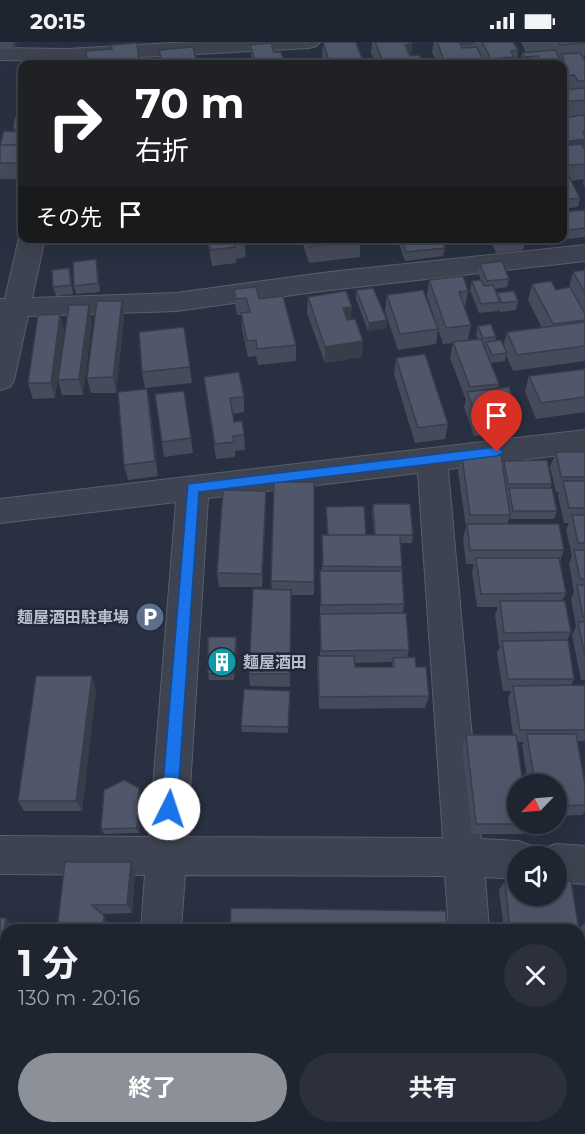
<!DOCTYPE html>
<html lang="ja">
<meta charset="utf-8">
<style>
:root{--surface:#1f2431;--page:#2c303d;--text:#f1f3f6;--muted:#a1a4ab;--line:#3c414d;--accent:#8c9099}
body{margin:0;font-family:Montserrat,"Noto Sans JP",sans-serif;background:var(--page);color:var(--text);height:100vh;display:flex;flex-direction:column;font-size:22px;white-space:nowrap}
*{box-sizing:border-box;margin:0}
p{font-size:20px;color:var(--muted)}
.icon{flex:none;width:33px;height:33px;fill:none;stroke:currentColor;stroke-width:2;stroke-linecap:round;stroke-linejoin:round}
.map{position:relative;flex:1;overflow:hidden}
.side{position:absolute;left:0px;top:882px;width:585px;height:210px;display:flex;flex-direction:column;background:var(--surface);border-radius:18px 18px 0 0;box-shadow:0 6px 24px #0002,0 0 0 2px var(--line)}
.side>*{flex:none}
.banner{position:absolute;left:18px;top:18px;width:549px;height:183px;border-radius:12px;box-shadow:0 6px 24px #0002,0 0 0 2px var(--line);background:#202124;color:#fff;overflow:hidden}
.needle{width:39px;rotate:245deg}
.controls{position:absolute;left:507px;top:732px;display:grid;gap:12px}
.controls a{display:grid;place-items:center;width:60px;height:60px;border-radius:50%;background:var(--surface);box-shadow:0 6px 24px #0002,0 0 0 2px var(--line);font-size:30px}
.pin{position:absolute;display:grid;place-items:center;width:51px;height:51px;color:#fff;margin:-62px -26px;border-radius:50% 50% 50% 0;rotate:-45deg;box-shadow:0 0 6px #0007}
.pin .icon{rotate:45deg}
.me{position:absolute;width:66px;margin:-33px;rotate:4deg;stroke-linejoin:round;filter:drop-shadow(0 0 4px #0008)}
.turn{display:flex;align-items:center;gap:21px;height:126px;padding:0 18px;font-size:27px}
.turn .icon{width:78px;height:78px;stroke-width:2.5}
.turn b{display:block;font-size:42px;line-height:51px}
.then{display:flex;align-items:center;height:57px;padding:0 18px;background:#0003;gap:12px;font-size:22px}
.round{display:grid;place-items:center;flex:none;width:63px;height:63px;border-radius:32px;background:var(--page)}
.overview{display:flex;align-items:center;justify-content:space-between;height:102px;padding:0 18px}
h1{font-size:36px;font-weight:700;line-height:45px}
.primary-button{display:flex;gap:12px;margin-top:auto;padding:12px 18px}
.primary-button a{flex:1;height:69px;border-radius:36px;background:var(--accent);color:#fff;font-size:24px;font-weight:700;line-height:69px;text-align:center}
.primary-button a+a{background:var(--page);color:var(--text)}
.status{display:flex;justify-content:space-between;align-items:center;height:42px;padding:0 30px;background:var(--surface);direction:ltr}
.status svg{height:16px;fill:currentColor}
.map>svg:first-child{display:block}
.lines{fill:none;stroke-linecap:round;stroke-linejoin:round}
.minor-casing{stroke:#595e6b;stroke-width:2}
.minor{fill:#3e4351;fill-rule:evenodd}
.wall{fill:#454b5b;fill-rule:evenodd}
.shaded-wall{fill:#383d4a}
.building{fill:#50576a;stroke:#383d4a;stroke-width:1.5}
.route{fill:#1a73e8;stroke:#114b97;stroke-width:1.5}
.labels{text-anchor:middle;stroke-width:5;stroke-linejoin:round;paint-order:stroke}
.poi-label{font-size:16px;font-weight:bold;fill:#bbbecb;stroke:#222837;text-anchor:end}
</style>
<div class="status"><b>20:15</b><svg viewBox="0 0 49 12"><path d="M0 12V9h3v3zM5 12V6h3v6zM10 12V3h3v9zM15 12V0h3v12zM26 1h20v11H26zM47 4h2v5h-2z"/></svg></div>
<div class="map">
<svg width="585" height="1092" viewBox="0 0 585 1092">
<rect width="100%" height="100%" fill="#293041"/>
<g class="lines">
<g class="minor-casing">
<path id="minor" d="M190,0h130l-4,4 -7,2 -242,13 -67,-1v-12l67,1z
M22,191v5h23l-13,60 144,-5 154,-21 255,-27v16l-255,29 -154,21 -148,5 -14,64 -4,7 -10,3v-91h5l14,-61z
M585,388v22l-137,17 33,370 37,2 14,5 4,10h-18v23l-33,-2 4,53h-40l-4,-54 -260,-1 -4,55h-40l4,-55 -145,-1v-38l149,1 27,-335 -176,21v-24zM418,431l25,365 -256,-1 21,-339z
M556,802l29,2v38l-29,-2v-26h-17l3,-7z
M128,1086h44l-1,6h-44z
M466,1086h44l1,6h-44z"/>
</g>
<use href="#minor" class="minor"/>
</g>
<path class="wall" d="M0,0h17l-3,7h-14z
M323,0l41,22h-39l-3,-7z
M372,0h40l-1,14 12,8h-47l-5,-11z
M434,0h79l5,8 -2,14h-79l-5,-12z
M521,0h64v10l-1,6 1,3v55h-1l1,71 -2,-4 1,-4 -13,2 9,17 -2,9 -16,2v-145h-42l2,-11h4z
M137,1l3,21h-64l11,-1 25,-14z
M250,3l24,7 10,10 6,2h-38z
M159,8l37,9 1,5h-36z
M22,75v56l-1,6h-21v-36l14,-11 -1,-3z
M585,168v27l-27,3 -1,-2h5v-26z
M207,196h37l2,19 -10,2v4l-24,3z
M301,196h59v19l-51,6z
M399,196h42l4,10 -2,8 -38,5 -6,-17z
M443,196h36v2l-34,4z
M490,196h36l-3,12 -27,3z
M480,222l29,15 -2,8 -13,2 3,6v-2l21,8 -2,9 -16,2 -2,-4v3l-19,2 -9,-23 2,-9 9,-1 -3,-8z
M98,226l2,24 -24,2 -2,-8z
M585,228v91l-72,10 -7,-16 -1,6 -14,2 8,21 -1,4 22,27 -4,15 -42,6 -10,-29 2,-7 -16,-42 3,-15 -10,1 -16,-48 2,-16 39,11 -3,16h-1l7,18 -3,15 10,-1 -2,-4 2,-9 18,11 -1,4 8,5 4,-14 35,-4 -14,-28 4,-16 24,6 13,-2 4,-16z
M71,234l2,18 -17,2 -3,-9z
M234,247l25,10 37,46v16l-38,4 -2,-9 -8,1 -6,-28 -1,-14h-4l-2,-10z
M356,248l31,30 -1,8 -18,3 -12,-32z
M387,253l51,34 -2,15 -38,6 -13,-39z
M308,255l43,23 11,37 -37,6 -18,-50z
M124,275l-8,76h-25l-4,-15z
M92,279l-9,74h-21l-4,-15z
M184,285l8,56 -47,5 -3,-16z
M64,288l-9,68 -22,1 -5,-16z
M396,316l52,66 -3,15 -30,4 -21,-69z
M585,327v43l-49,7 -11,-28 4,-15z
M204,335l40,20v15l-11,2 1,8 10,13 1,15 -10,1v6l-19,2z
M147,347l3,16 8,71 -30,4 -4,-15z
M191,396l2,15 -29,4 -2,-15z
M556,410h29v228h-4l-9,-45 4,-9 -5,-27 3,-7 -5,-28 3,-8 -6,-26 3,-7h-5l-6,-27 1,-4h-3l-6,-25z
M462,414l40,9 2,-4 48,23 -2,4 7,23 -3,8h-44v-3l-3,8 57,26 -4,11 6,32 -4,8 9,31 -4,8 7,39 -3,6 14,6v50h-8l8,43v27l-3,4 -26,1v-32h-28l-6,-39 2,-3h-7l12,82 -6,10h-51l-10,-87 4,-12h47l-5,-37 3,-7h-8l-6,-38 3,-7h-1l-4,-31 3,-8h-21l-5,-35 2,-8h-8l-3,-26 3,-11 -8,-56z
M373,462l40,31 -1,8h-12l4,61 -1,9 6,37 -2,7 9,10 13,29 -4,12 -106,1 -2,-40 1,-13h2v-85h2v-36h5l-1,-28 40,28h8l-2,-23zM392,620v5h-37l-1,-4z
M266,464l-4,81h-43l-2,-14z
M271,539l43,1v13h-23l-1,92 -40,-1 -1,-12 23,-84z
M236,595l1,7 -3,36h-25l-1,-6z
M96,647l-14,122h-58l-6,-10z
M290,649l-2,42 -46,-1 -1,-6z
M139,746l2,6 -2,39 -35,1 -3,-5z
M131,820l4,9 -3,42 -31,1 8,10v6h-52z
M505,839l74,49h-75l-5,-40z
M585,881v39l-6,-33z
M579,889l6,37v29l-4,3h-2z
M579,962h6v53l-6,1z
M582,1039h3v53h-54l-1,-6h49z"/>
<path class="shaded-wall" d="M13,0h4l-3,7z
M412,1l-2,16 -5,-14z
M583,90h2v16l-23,7v-13z
M21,103l1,5v23l-1,6 -4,-16z
M96,217l2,9 2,24 -2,-9z
M69,226l2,8 2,18 -2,-9z
M122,259l2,16 -8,76 -3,-16z
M89,263l3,16 -9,74 -4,-16z
M352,265l-1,15 -9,2 1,-16z
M60,272l4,16 -9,68 -4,-15z
M387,278l-1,8 -18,3 1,-8z
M363,299l-1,16 -37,6v-16z
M147,347l3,16 8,71 -3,-15z
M266,449v15l-4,81v-13z
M236,595l1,7 -3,36v-7z
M92,634l4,13 -14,122 -6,-10z
M139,746l2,6 -2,39 -2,-5z
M131,820l4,9 -3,42 -5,-8z
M104,874l5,8v6h-6z
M6,876l7,8v4h-7v47l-2,13 -4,-4v-28z
M6,1032v51l-6,-3v-10z
M90,1086h6l-1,6h-6z"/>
<path class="building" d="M323,0h33l8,22h-34z
M375,0h37v1l-7,2 5,11 9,-1 4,9h-39z
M437,0h23l2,6 15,-1 6,13 -38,3z
M461,0h14v1l-13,1z
M482,0h31l5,8 -7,1 3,6 -23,2z
M559,0h26v1l-25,2z
M137,1l2,18 -18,1v2h-45l11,-1 -1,-12 26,-2 -1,-4z
M271,1l3,9h7l3,10 5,-1 1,3h-34l-6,-19z
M193,5l3,12 -7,1 1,4h-28l-3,-14z
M555,8l5,9 -20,2 -2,-5 -13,1 -3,-4z
M580,11l5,8v20h-7l-4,-6 -12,1v-12h-37l-4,-6 17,-2 3,6 23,-2 -3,-6z
M585,46v12l-23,2v-12z
M583,73l2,3v14h-2l2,4v3l-23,3v-24z
M15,75h7v12h-9z
M4,89l18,1v17l-1,-4h-21z
M581,102l4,6v14l-17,1 -6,-10v-9z
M0,103h21l-4,18h-17z
M569,135l11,21 -18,2v-22z
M585,168v18l-23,3v-19z
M209,196h35l1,3 -11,1 1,5 -24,3z
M307,196h53l1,2 -52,7z
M401,196h40l4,10 -39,4z
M96,217l2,24 -24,3 -1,-24z
M502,219l7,18 -22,2 -7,-17z
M69,226l2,17 -18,2 -1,-17z
M585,228v23l-12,-21z
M463,234l5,15 -9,1 12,33 -25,3 -17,-48z
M481,238l3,6 9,-1 7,17 -19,2 -9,-23z
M551,239l5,9 14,-3 15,27v6l-32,4 -21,-40z
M256,245l3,12 24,-3 13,49 -39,4 -1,-9 -9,1 -6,-28 9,-1 -4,-14 -10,1 -2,-10z
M373,246l14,32 -18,3 -13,-33z
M423,248l15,39 -38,5 -13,-39z
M346,249l6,16 -9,1 4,12 8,-1 8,22 -38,6 -17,-50z
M514,249l4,10 -16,2 -5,-10z
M97,259h25l-9,76 -26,1z
M69,263h20l-10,74 -21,1z
M60,272l-9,69h-23l10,-68z
M585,280v24l-68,9 -10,-23z
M491,282l5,13 -13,1 -5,-12z
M184,285l6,40 -48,5 -3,-40z
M481,297l18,45 -29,3 -17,-45z
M501,298l6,13 -15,2 -6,-13z
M425,312l23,70 -30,4 -22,-70z
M585,327v28l-44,6 -12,-27z
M239,330l5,25 -14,1 4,24 8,-1 2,14 -11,1 1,6 -19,2 -11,-67z
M509,345l11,28 -42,5 -11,-28z
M147,347l8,72 -31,4 -6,-73z
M184,349l7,47 -29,4 -7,-48z
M556,410h29v25h-24z
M501,413l9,60h-40l-8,-59z
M547,418l5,24h-44l-4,-23z
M563,439h22v27h-16z
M274,440h40v100l-43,-1z
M509,446h43l5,23h-44z
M223,448l43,1 -4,83 -45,-1z
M373,462h37l3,31h-38z
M364,464l2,29h-38l-2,-28z
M572,473h13v28h-7z
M467,482h92l5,26h-94z
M322,493h78l2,32 -79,-1z
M574,508h11v29h-5z
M476,516h83l7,35 -85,1z
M320,529h82l2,33 -83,1z
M577,543h8v32h-2z
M253,547l38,1 -1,84h-41z
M500,559h65l6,31 -67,1z
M406,571l3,37 -88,1 -1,-37z
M578,580h7v34z
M208,595h28l-2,36 -26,1z
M568,598l6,39h-66l-6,-38z
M318,614h36l1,11h39l-1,-9 22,-1 1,10h10l3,29 -110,1z
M36,634h56l-16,125h-58z
M584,643l1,6v39h-65l-7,-44z
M244,647l46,2 -2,36 -47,-1z
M527,692h49l9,50v21l-29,1v-22h-21z
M466,693h50l7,49h-5v40h11h-53z
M124,738l15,8 -2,40 -36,1 3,-39z
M65,820h66l-4,43h-35l12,11 -1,14h-46z
M505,839h13v15h38v-15h15l8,49h-69z
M231,866l215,3 1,19h-217z
M0,876h6l-6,40z
M579,889l6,37v26h-6z
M579,962h6v49h-6z
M579,1026l3,13h3v50h-47l-1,-3h42z
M0,1032h6l-6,38z
M13,1086h77l-1,6h-77z"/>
<path class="route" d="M497,405l7,5 -7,4 -298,36 -22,317 -2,5 -6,2 -5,-2 -3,-5 27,-325z"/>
<defs>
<g id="parking-disc" transform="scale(1.5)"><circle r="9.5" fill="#5c6f8a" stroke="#222837"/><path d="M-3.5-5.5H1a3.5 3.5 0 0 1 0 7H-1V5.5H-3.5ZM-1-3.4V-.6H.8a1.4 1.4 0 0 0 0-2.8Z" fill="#fff"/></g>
<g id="building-disc" transform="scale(1.5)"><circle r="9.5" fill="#0f9aa8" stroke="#222837"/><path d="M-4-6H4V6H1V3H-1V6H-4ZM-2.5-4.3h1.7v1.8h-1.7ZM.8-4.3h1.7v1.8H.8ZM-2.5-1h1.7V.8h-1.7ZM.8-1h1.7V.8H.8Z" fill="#fff"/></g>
</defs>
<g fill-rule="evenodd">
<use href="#parking-disc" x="150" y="575"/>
<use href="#building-disc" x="222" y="620"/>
</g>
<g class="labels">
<g class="poi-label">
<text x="129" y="581">麺屋酒田駐車場</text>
<text x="243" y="626" text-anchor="start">麺屋酒田</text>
</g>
</g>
</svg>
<div class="controls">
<a><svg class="needle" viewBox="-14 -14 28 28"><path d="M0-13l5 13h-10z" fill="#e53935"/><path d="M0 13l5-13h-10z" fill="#a1a4ab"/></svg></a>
<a><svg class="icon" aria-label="sound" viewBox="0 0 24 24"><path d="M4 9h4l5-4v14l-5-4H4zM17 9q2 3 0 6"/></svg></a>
</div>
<div class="pin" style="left:497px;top:410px;background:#d93025"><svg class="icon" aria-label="arrive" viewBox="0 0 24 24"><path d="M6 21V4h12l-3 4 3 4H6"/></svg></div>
<svg class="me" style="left:169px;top:767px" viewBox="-20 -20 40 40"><circle r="19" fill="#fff"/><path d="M0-13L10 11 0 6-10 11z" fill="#1a73e8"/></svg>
<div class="banner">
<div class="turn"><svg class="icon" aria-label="right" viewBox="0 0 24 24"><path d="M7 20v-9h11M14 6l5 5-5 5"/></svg><div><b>70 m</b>右折</div></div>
<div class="then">その先<svg class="icon" aria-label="arrive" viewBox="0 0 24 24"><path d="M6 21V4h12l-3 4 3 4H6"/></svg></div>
</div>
<section class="side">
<div class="overview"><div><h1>1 分</h1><p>130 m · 20:16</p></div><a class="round"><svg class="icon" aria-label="close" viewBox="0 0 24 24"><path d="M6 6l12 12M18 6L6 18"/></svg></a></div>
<div class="primary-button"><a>終了</a><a>共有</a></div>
</section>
</div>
